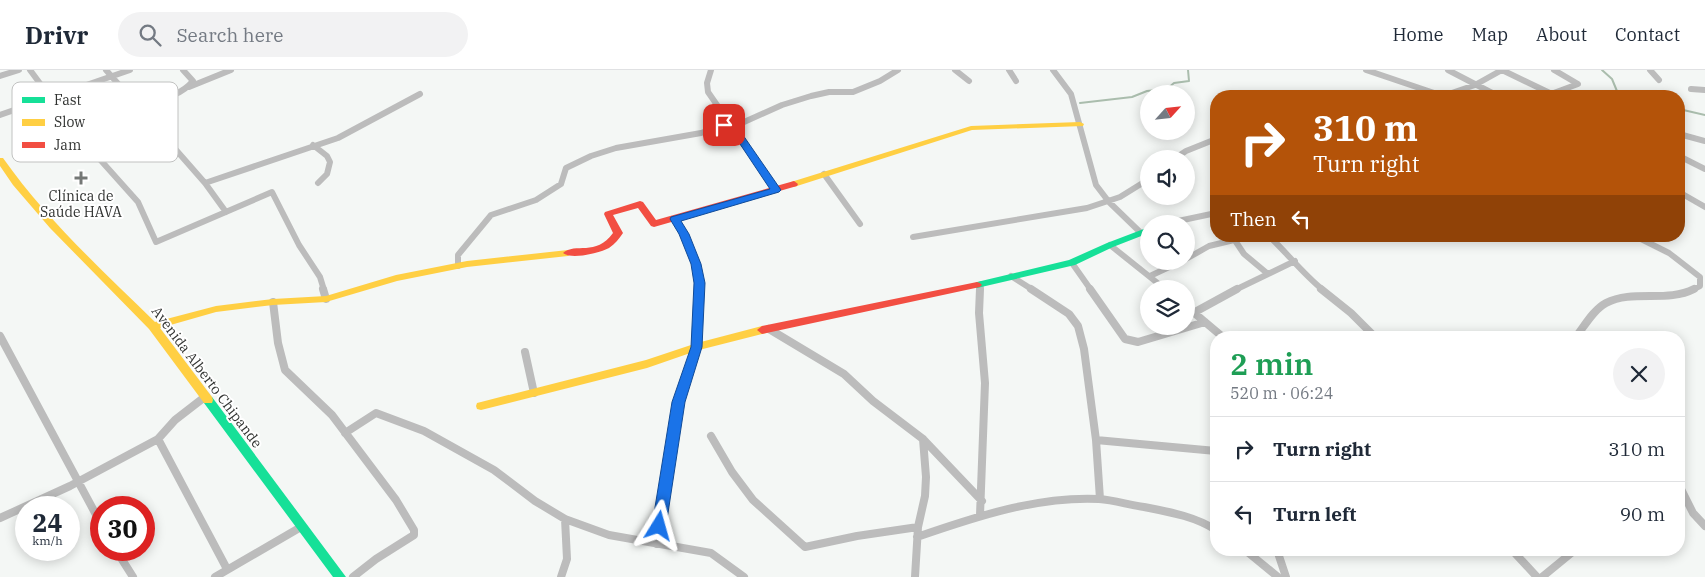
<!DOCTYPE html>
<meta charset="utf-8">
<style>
:root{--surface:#fff;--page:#f2f2f3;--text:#1f2937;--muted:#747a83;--line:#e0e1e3}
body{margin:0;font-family:"IBM Plex Serif",serif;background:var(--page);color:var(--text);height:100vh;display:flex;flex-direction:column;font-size:19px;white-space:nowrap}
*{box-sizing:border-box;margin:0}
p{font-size:16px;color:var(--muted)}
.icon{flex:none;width:28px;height:28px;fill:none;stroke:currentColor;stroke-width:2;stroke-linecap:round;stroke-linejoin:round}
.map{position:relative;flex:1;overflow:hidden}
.sheet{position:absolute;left:1210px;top:261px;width:475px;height:225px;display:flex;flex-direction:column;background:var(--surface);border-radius:20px;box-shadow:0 2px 12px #0003}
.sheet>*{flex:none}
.guide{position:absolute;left:1210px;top:20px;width:475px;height:152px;border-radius:20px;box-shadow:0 2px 12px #0003;background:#b45309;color:#fff;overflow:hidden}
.needle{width:32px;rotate:63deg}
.buttons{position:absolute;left:1140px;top:15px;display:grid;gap:10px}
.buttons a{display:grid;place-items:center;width:55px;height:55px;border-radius:50%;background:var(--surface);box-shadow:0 2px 12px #0003;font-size:25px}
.speed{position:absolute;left:15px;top:426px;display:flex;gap:10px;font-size:25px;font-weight:700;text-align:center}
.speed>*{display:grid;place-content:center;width:65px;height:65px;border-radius:50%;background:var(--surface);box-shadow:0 2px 12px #0003;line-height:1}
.speed small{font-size:12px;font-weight:400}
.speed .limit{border:8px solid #d22;background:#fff;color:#111}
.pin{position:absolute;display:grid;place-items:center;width:42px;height:42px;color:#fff;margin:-21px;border-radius:10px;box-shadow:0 2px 8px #0006}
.me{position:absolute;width:55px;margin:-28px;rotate:8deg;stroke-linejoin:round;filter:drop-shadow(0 0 4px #0008)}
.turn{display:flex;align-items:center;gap:18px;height:105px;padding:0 20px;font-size:22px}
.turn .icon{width:65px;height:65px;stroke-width:2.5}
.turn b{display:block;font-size:35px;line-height:42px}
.then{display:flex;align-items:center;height:48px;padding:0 20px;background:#0003;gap:10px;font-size:19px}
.round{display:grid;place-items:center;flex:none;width:52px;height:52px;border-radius:26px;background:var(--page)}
.head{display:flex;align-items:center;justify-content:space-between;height:85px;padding:0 20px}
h1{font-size:30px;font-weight:600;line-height:38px;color:#1e9e55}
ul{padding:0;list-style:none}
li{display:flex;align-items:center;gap:15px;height:65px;padding:0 20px;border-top:1px solid var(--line)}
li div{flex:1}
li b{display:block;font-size:19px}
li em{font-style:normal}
header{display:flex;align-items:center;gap:30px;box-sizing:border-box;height:70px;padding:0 25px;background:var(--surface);border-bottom:1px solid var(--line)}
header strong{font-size:24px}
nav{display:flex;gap:28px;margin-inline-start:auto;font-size:18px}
.search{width:350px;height:45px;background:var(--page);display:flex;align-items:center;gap:12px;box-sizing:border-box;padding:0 18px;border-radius:28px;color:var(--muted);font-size:19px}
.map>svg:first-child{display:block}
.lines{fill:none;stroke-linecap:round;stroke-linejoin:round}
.stream{stroke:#aabdad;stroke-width:2}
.street-far1{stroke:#bcbcbc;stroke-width:6}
.street{stroke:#bcbcbc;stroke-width:8}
.fast{fill:#16e098;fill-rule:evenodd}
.slow{fill:#ffcf43;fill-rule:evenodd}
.jam{fill:#f24e42;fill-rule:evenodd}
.route{fill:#1a73e8;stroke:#114b97}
.poi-dot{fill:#757876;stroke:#fff;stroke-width:2}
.labels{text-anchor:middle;stroke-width:4;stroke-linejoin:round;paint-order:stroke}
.poi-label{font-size:14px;fill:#313331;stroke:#fff}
.street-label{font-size:14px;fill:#313331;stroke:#fff}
.key{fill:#fff;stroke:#c1c2c1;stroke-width:1}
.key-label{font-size:14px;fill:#313331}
</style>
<header>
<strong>Drivr</strong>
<div class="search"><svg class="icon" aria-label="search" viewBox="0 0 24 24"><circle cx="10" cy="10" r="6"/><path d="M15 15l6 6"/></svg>Search here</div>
<nav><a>Home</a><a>Map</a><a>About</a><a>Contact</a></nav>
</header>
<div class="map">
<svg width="1705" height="507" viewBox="0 0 1705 507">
<rect width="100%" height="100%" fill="#f4f7f5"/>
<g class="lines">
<path class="stream" d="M1602,0l10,9 7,17
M1080,33l52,-6 15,-6 20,-2 7,-6 15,-2 -1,-11
M1679,39l26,6"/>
<path class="street-far1" d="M30,0l49,66 59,66 18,40 116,-50 27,53 21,32 4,13
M106,0l99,113 21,29
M711,0l-4,13 1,9 68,98
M955,0l14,11
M1009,0l7,11
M1053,0l18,24 25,91 13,17 32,31
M1366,0l77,26
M1448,0l50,26
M1502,0l54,26
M1650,0l9,10
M0,6l19,-6
M189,17l42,-17
M1691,19l14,1
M1551,24l27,-10 -24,-14
M1443,26l32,-11 27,-15
M139,36c18,-6 41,-9 54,-25l-10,-11
M0,45l130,-45
M1679,64l26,7
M79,66l64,-24
M313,75l14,11 3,6 -3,12 -9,9
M1679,86l26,13
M1174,89l12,-8 30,-12
M824,104l36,50
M205,113l133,-45 82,-44
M1679,122l26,15
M675,149c13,21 25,46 24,71
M1164,154l52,-11
M1232,166l12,18 24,20
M1269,166c19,18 34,38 54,54
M1635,166l34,17 31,24v9l-8,4
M913,167l174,-29 33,-11 29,-18
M1110,175l55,44
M1186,189l23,-13 25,-6
M1072,193l19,27
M458,196v-11l33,-40 45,-15 25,-16 5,-16 25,-12 25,-8 85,-15 23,-8 9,2 49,-22 29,-9 18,-4h24l27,-11 18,-11
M1011,206l22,14
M1150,206l32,-15
M980,220l1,-6
M1235,220l60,-29"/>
<path class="street" d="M323,219l3,10
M1031,219l38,25 9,12 6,23 12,91 4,59
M1090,219l35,50 13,3 67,-20
M1321,219l30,24 25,25
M273,232l5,41 7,27 47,45 64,85 18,30v5l-38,24 -23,18
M1186,236l38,32
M1195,242l42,-23
M769,259l75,45 29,27 50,38 59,62
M0,266l101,188
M1575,268c9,-11 18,-28 31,-35 27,-14 61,0 88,-14
M525,282l9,41
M206,326l-31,24 -17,19 69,130
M345,363l31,-20 48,18 70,39 41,31 30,18 44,16 102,18 33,24
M711,366l21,36 21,28 52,47 52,-11 61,-9
M1096,370l120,11
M1679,415l14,28 12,13
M980,445l5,-132 -6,-70 1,-24
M0,448l70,-32 88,-47
M917,467c58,-20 120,-41 182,-38 15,1 30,6 45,8 25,5 50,9 72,23
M657,474l21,-142 19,-55 2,-58
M116,480l17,27
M1245,480l33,27
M1277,480l9,27
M1512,480l25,27
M215,507l86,-50
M561,507l6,-18 -2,-40
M915,507l3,-50 7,-31 1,-19 -3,-38
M1542,507l33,-27"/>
<path class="fast" d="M1149,157v6l-36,14 -38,18 -98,23 -5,-3 5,-3 92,-22 38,-17z
M208,326l4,1 134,180h-13l-129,-174 -1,-3 1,-3z"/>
<path class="slow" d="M1080,52l4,2 -1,2 -111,4 -175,56 -3,1 -4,-3 1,-2 180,-56z
M0,88h3c43,61 99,112 152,164l61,-16 57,-7 53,-3 70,-21 71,-14 101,-11 5,3 -5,3 -101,11 -70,14 -71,21 -53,3 -57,7 -56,16 52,69 1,3 -1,3h-8l-55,-74 -99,-101 -37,-43 -13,-19z
M762,256l4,1 1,3 -1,3 -67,17 -52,18 -166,42 -4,-1 -1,-3 1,-3 4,-1 165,-42 51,-17z"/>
<path class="jam" d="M794,111l4,3 -1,2 -143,41 -3,-1 -13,-18 -25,7 10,18c-4,6 -8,11 -14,15 -9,5 -38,12 -46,5 12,-11 33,4 50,-20l-9,-19 1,-2 35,-11 3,1 13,18z
M977,212l3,1 2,2 -2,2 -218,47 -5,-4 5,-4z"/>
</g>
<path class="route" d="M721,53l15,2 45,65 -2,2 -98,29 8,13 12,30 4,19 -3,64 -17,55 -19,124 -2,5 -5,1 -4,-1 -3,-5 20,-124 19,-55 3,-64 -3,-19 -12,-30 -9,-15 1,-2 99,-28 -40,-60 -9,-2z"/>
<path class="poi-dot" d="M78.5 100.5h5v5h5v5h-5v5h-5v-5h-5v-5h5z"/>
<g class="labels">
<g class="poi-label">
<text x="81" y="131">Clínica de<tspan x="81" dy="16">Saúde HAVA</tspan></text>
</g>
<g class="street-label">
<text transform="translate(207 307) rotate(53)" y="5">Avenida Alberto Chipande</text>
</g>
</g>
<rect x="12" y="12" width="166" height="80" rx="8" class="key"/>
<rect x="22" y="27" width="23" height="6" fill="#16e098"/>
<rect x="22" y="49" width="23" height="7" fill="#ffcf43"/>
<rect x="22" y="72" width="23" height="6" fill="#f24e42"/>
<g class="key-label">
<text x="54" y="35">Fast</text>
<text x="54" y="57">Slow</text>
<text x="54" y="80">Jam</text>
</g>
</svg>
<div class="buttons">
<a><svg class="needle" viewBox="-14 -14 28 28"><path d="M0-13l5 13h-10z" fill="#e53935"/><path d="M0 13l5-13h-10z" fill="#747a83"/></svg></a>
<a><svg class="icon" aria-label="sound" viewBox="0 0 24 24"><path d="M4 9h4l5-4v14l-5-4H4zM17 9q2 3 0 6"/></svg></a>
<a><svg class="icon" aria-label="search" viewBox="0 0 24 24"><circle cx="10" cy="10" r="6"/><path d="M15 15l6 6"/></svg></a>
<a><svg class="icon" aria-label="layers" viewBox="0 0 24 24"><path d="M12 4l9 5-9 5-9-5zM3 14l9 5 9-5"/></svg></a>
</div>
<div class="speed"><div>24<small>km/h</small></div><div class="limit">30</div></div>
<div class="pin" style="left:724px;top:55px;background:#d93025"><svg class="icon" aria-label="arrive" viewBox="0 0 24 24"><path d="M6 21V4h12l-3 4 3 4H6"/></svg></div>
<svg class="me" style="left:659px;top:456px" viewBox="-20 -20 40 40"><path d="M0-17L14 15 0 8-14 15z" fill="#1a73e8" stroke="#fff" stroke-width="4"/></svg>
<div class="guide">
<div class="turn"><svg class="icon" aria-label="right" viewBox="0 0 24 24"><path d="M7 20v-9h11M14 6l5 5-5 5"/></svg><div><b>310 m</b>Turn right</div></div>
<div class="then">Then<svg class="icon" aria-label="left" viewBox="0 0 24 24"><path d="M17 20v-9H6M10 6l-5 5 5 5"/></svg></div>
</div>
<section class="sheet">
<div class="head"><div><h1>2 min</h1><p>520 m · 06:24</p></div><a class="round"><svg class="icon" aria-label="close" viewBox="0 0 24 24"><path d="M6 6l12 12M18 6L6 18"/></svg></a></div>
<ul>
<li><svg class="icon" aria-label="right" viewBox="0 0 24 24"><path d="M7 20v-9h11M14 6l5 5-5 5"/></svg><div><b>Turn right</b></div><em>310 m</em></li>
<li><svg class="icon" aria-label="left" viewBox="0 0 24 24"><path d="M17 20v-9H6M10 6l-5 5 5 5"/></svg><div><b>Turn left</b></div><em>90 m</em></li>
</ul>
</section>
</div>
